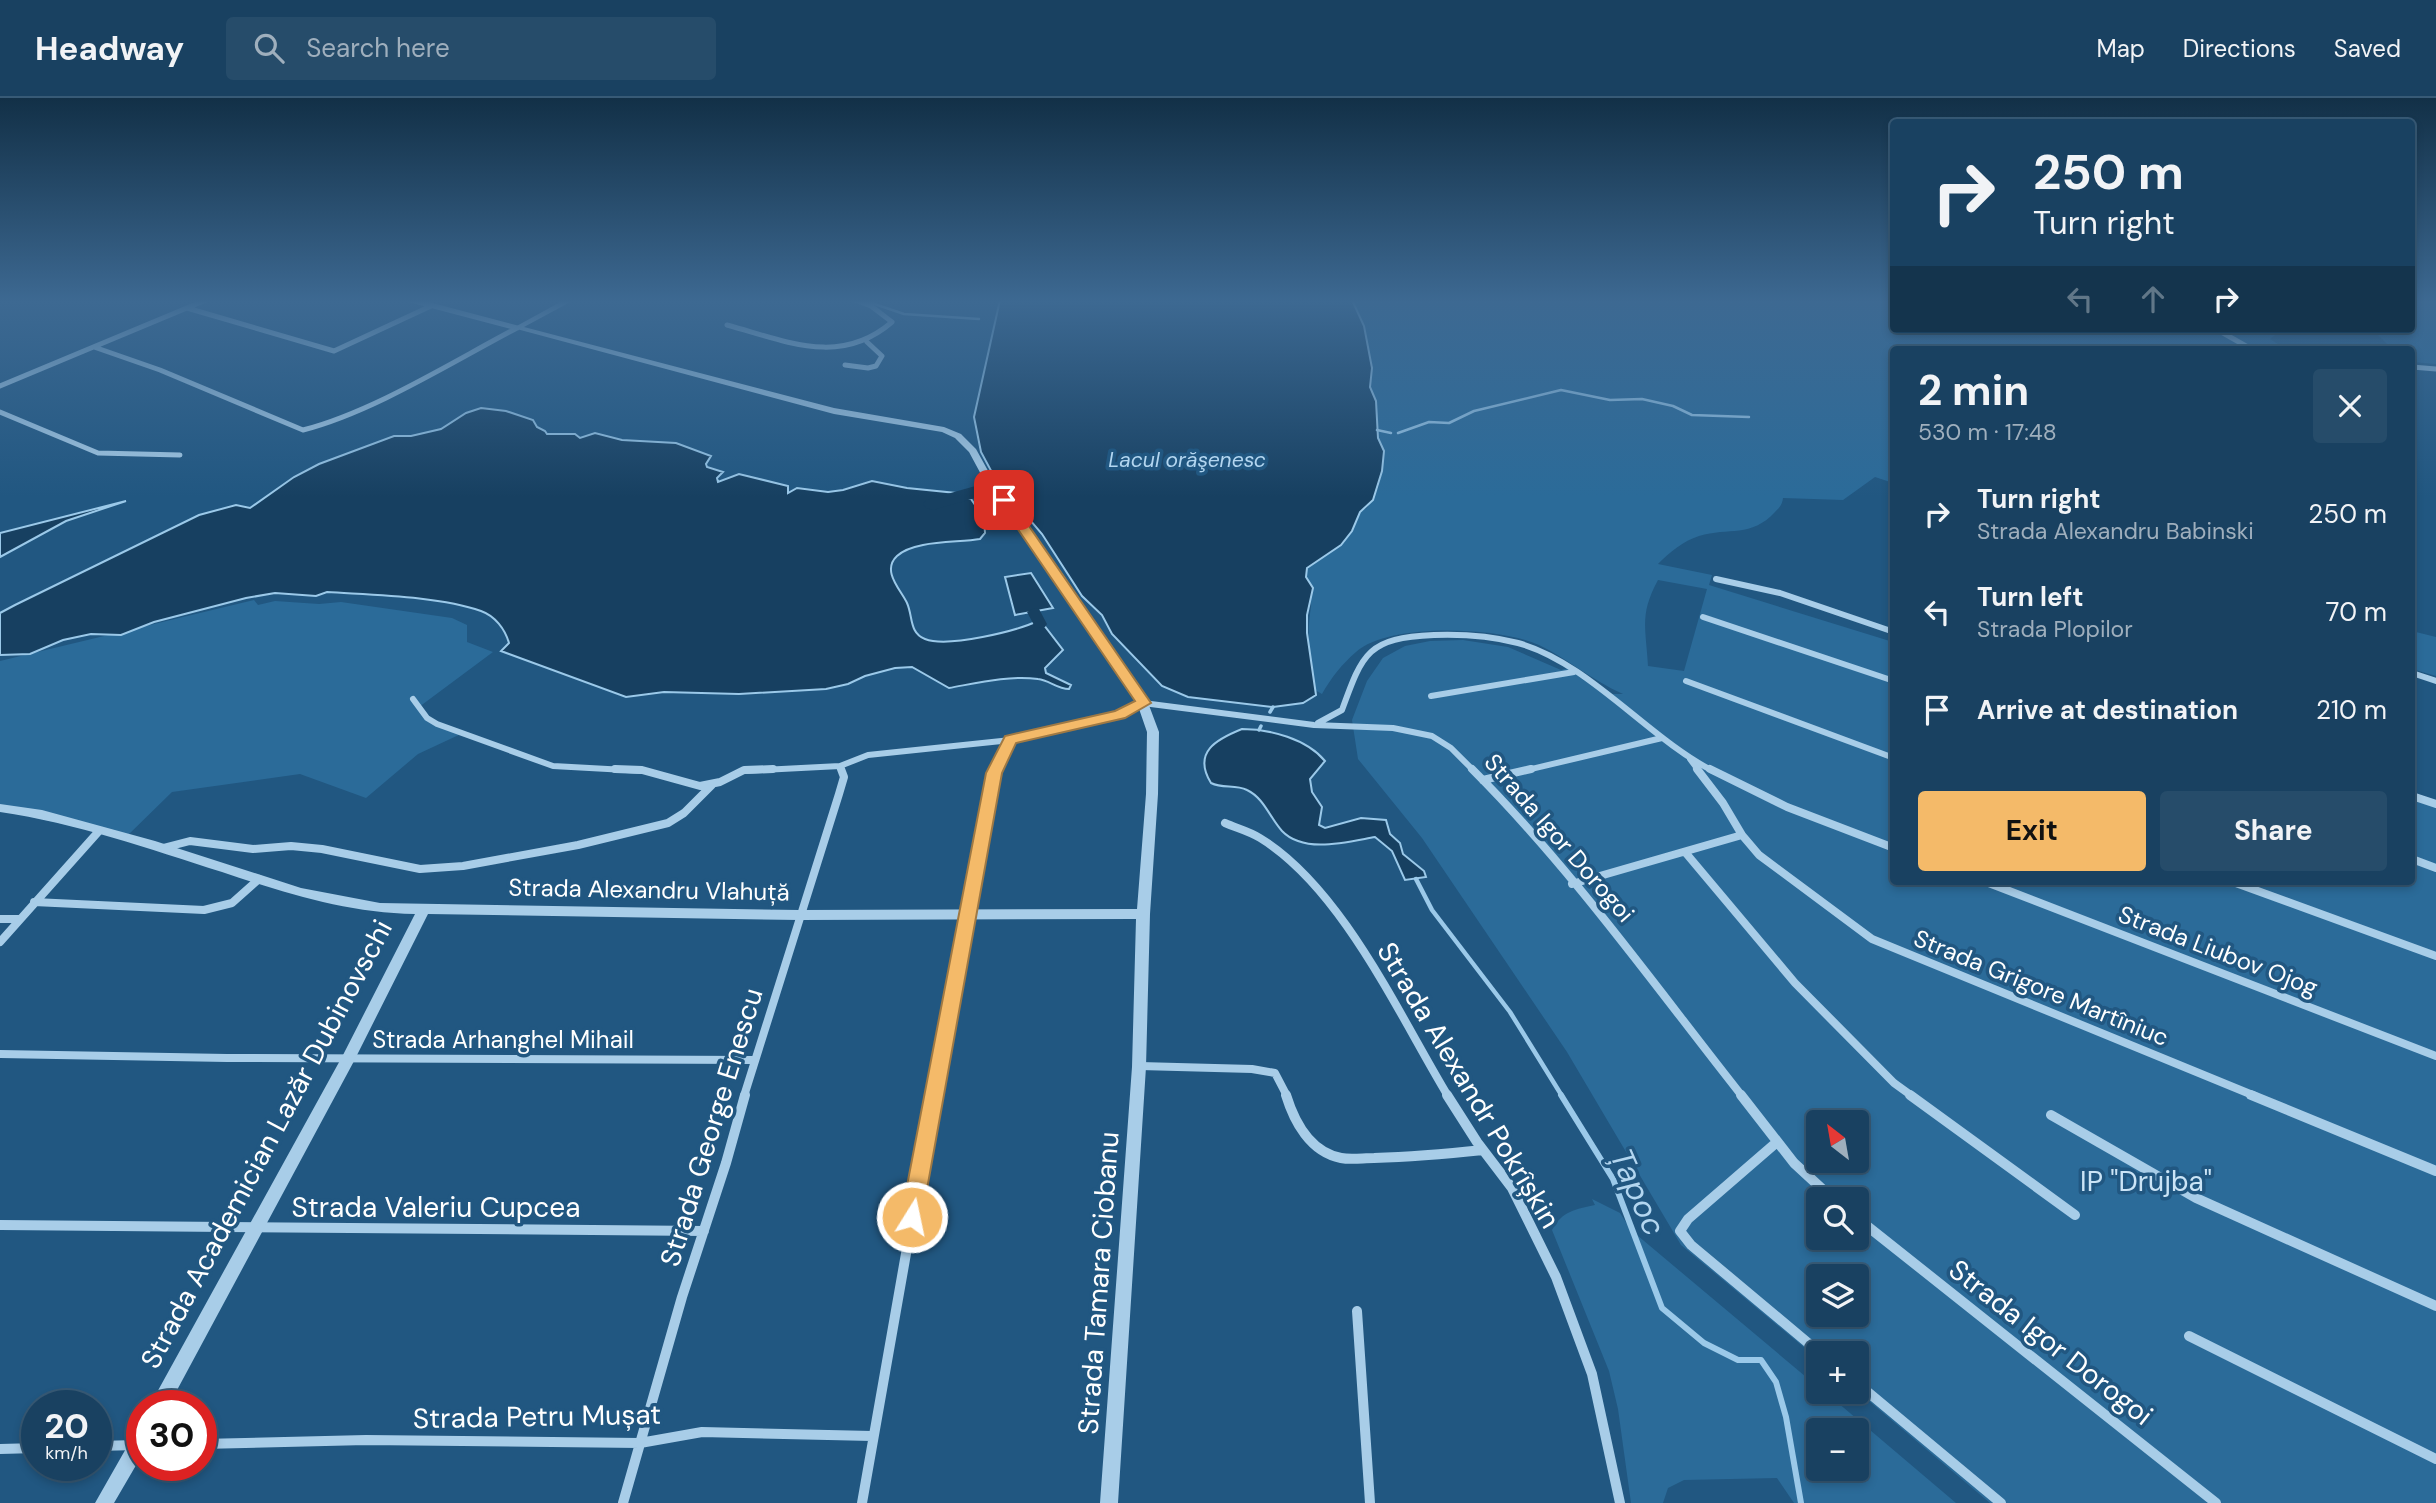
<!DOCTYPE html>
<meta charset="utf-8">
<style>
:root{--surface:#194161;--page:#264c6a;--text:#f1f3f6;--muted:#9fafbd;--line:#375a76;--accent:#f4ba69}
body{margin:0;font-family:"DM Sans",sans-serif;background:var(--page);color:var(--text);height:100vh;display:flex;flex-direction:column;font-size:26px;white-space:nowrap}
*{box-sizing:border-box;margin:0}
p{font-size:23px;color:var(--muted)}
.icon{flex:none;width:38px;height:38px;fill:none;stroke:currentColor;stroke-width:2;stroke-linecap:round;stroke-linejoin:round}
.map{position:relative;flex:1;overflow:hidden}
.panel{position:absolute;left:1890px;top:248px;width:525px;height:539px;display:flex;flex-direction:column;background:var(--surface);border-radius:7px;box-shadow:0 4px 10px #0003,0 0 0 2px var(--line)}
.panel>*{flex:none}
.banner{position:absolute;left:1890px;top:21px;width:525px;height:214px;border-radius:7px;box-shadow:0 4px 10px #0003,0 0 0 2px var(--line);background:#194161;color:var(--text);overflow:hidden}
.needle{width:46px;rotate:329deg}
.tools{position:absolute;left:1806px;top:1012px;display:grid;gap:14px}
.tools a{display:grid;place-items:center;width:63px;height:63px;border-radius:7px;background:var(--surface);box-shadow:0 4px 10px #0003,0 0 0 2px var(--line);font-size:35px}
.speed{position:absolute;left:21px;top:1292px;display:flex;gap:14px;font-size:35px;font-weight:700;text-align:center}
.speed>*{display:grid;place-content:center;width:91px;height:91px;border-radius:50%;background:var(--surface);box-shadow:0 4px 10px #0003,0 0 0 2px var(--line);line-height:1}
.speed small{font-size:18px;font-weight:400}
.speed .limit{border:10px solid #d22;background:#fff;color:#111}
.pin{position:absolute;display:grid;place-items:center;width:60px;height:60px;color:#fff;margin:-30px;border-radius:14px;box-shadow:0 4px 10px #0006}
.me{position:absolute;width:77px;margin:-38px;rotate:10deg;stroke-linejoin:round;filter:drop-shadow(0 0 5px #0008)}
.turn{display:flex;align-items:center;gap:24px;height:147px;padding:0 28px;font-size:32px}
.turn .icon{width:91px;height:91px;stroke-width:2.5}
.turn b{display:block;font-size:49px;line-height:60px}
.lanes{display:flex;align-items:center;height:66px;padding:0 28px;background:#0003;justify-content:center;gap:35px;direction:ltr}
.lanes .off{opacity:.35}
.round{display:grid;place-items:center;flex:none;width:74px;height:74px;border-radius:7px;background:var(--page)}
.summary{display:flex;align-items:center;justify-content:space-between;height:119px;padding:0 28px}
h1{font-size:42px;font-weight:700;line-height:52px}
.cta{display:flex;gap:14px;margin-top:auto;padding:14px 28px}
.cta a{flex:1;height:80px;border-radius:7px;background:var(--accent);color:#111;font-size:28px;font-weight:700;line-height:80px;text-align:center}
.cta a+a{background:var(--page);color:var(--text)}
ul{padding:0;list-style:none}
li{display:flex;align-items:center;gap:21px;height:98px;padding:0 28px}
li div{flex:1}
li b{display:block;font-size:26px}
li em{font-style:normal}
header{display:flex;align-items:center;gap:42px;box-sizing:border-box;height:98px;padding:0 35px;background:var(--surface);border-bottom:2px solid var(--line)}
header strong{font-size:33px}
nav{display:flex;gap:38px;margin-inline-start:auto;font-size:24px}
.search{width:490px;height:63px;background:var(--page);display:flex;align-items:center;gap:18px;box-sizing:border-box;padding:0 24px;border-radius:7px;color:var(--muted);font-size:26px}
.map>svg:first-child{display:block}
.green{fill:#2b6b99;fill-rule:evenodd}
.water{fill:#174061;stroke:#9bc9e9;stroke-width:2}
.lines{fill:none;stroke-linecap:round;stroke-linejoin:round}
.stream-far3{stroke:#9bc9e9;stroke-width:2.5}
.stream-far2{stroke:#9bc9e9;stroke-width:3.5}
.stream-far1{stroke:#9bc9e9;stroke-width:4.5}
.stream{stroke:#9bc9e9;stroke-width:6}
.canal{fill:#174061;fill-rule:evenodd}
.river{fill:#174061;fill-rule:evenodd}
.minor-far3{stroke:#a8cde8;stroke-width:5}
.minor-far2{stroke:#a8cde8;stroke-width:6}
.minor-far1{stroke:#a8cde8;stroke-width:8}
.minor{stroke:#a8cde8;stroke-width:10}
.tertiary{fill:#a8cde8;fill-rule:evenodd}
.route{fill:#f4ba69;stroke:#9f7944;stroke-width:2}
.labels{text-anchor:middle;stroke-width:7;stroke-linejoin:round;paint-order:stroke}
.far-water-label{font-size:21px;font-style:italic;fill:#b3d6f0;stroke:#215781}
.street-label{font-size:24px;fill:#fff;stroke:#215781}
.near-street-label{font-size:28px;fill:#fff;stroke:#215781}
.near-park-label{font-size:28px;fill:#cbe4f6;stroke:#215781}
.near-water-label{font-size:32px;font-style:italic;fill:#b3d6f0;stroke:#215781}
</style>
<header>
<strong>Headway</strong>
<div class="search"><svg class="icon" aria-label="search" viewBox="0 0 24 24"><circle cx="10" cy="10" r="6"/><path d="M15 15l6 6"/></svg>Search here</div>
<nav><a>Map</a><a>Directions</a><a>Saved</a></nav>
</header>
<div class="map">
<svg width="2436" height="1405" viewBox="0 0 2436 1405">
<rect width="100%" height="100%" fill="#215781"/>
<path class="green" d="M1352,202h541l1,29h518v-29h24v64l-24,-2v-12h-19l-17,-17 -48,-3 2,3 -55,2 -5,4 17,11h-393l-1,133 -18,-6 -32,23 -60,-2c-1,7 -3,9 -8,14 -24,26 -46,15 -76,24 -16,5 -29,16 -41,28l54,11 -3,10 184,57 1,240h518v-82l24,7v696h-446l-133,-112v-38h-39v6l-137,-114 -114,-193 -145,-214 -64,-79 -6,-39 15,-39 16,-23 22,-12 25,-5 33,-1 45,7 53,23 11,-3 40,27h11c-30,-13 -55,-35 -84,-49 -39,-18 -150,-23 -183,7 -14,12 -25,26 -34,42l-7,-4c-5,-29 -9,-54 -4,-83 1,-12 -6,-26 -4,-39l45,-37 8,-19 7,-4 11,-20 4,-17 2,-20 -6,-13 -2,-37 -6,-14 2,-19 -8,-42zM1658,482l49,9 -23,82 -36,-5c-2,-38 -9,-51 10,-86zM1818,1024h39v38h-39zM1818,1101h39v38h-39zM1818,1178h39v38h-39z
M254,502l4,5 17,-4 44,3 22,-2 111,16 15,7v17l26,10 -74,55 18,17 26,9 -45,21 -52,44 -66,-24 -128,18 -47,46 -125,-28v-149z
M2412,533l24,6v39l-24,-7z
M1592,1101l28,14 11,17 187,157v4h6l132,112h-162l-17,-25 -93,2 -16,8 -5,15h-32l-13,-94 -9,-38 -57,-141c10,-19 24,-21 43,-25zM1818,1332h39v38h-39z"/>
<path class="water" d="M1000,202h352l12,26 8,42 -2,19 6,14 2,37 6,13 -2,20 -9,29 -13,12 -8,19 -11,14 -34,23 -1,9 7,11 -6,27v18l9,62 -13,8 -30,4 -85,-10 -26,-11 -50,-52 -10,-19 -20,-19 -40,-62 -46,-54 -15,-28 -7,-35z
M481,310l25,3 27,9 4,7 8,4 2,3h28l5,4 15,-5 27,7 54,3 35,13 -5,8 1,3 16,5 -6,6 1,4 21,-8 49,12v7l9,-5 31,4 15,-2 29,-9 35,7 59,6 1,5h4l13,19 1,15 -5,6c-23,4 -66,1 -83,17 -16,15 4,34 10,47 6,13 2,30 18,36 23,9 92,-8 115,-19l23,30 -18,18 1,5 25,12 -2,4c-12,0 -20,-9 -31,-10 -29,-4 -61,4 -89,9l-37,-21 -17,1 -30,8 -17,8 -22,5 -87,5 -75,-2 -38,5 -125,-46 8,-8c-4,-14 -14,-27 -28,-32 -42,-15 -109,-16 -154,-19l-11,4 -41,-3 -29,5 -92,24 -33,13 -30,-1 -28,6 -33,14 -30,1v-42l15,-8 184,-90 37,-10 14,3 44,-31 25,-13 75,-28h17l30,-7 25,-16z
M126,403l-60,20 -66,36v-24z
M1031,475l22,35 -38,7 -10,-38z
M1242,631c28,0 65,10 83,32l-15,18 2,13 10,15 -3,18 6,3 36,-10 25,2 4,14 10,9 3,11 21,17 2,6 -21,3 -13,-29 -17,-14c-28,5 -71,17 -93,-6 -12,-13 -18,-33 -35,-41 -12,-6 -24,-1 -36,-7 -19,-31 6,-44 31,-54z"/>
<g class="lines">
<path class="stream-far3" d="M863,202l41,14 75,5
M1377,332l14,3
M1398,335l31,-11 20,1 25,-12 87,-21 49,10 32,-1 31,7 19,9 57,2"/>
<path class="stream-far2" d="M1270,614l3,-5
M1259,632l2,-4"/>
<path class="stream-far1" d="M1416,781l16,31 78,102 52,84"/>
<path class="stream" d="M1561,997l52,84 49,129 42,35 34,17h23l15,22 10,35 15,86"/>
<path class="canal" d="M1034,510l5,1 8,15 -2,3 -5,1 -5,-1 -8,-15z"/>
<path class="river" d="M1030,362l7,2 3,4 -3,4 -30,19 -74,21 -7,-2 -3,-4 3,-4 67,-19z"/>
<path class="minor-far3" d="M411,202l106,28
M187,210l147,43 97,-45
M727,227c59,16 113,42 165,-3l-21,-16 -16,-6
M2216,231l37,21
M94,249l66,23 143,60c70,-18 149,-68 214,-102
M845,267l23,3 8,-2 6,-10 -15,-14
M2412,269l24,2
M0,288l206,-86
M0,314l98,41 82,2"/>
<path class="minor-far2" d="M1716,481l64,14 114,39
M1703,519l191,64
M2412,575l24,8
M1686,583l208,77
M1431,598l143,-24
M413,601l14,19 10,6 116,42 91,5
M1318,625l24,-13c21,-58 26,-72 92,-75 28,-1 57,1 84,8 70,19 130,95 195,128
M1690,661l9,12
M840,668l2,5
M743,673l97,-5 28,-11 143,-15 109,-25 23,-12 171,22 79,3 39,8 19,12 23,23
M995,673l16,-31
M1523,673l139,-33"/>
<path class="minor-far1" d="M615,671l27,1 58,16 20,-4 24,-12 29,-1
M1472,671c100,100 183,217 270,327
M1697,671l26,34 19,32 17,20 113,84 383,157
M1710,671l77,38 107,41
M1483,682l48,-11
M2412,698l24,8
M1225,725c11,5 24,8 35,15 82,50 139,177 188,258
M163,750l27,-7 63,8 38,-3 31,3 98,20 43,-3 115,-21 90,-22 16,-10 28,-28
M1685,754l110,131 99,100 18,13
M2412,761l24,9
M1986,784l450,174
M2233,784l203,74
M1572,786l170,-49
M34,804l170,8 28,-7 27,-24
M0,821h19
M0,844l99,-111
M0,956l227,4 527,2
M1140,968l112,3 23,4 12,23
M744,998l95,-302 5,-17 -3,-8
M934,998l32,-182 30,-145"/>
<path class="minor" d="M1286,997c8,26 24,57 55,63 10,2 22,0 33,0 36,-1 72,-4 109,-8
M1447,997l30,47 35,46 44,89 36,97 28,129
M1741,997l53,68 39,36
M1910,997l165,120
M2251,997l185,76
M2051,1017l145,83 240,108
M1777,1044l-89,77 -8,12 11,14 129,108
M1857,1120l359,285
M0,1127l704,6
M1357,1213l13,192
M2189,1238l247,123
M1857,1285l144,120
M201,1346l165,-4 274,3 62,-11 170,4
M96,1348l42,-1
M0,1351l37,-1
M623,1405l59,-206 44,-134 19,-68
M862,1405l72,-408"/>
<path class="tertiary" d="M564,202h10l-50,27 310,81 110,19 17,7 15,15 16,29 70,95 85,127 12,32 -1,62 -8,120 -4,153 -28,436h-18l32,-436 4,-148 -337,1 -371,-6 -75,149 -184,342h-19l193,-350 72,-141c-68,-1 -130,-21 -193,-42 -73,-23 -146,-49 -222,-60v-8l42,6 113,31 146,47 79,15 419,7 338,-1 9,-115 1,-62 -10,-29 -83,-127 -71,-98 -14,-26 -14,-14 -13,-6 -108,-18 -321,-86z
M142,1330v27l-28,48h-19l41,-72z"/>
</g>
<linearGradient id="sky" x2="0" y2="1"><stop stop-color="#123047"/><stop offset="0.51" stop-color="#3d6992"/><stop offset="1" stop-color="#3d6992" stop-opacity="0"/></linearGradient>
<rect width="2436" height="399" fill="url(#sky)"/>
<path class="route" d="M1004,398l5,1 142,206 -26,15 -109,25 -14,30 -80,444 -3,6 -7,3 -8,-3 -3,-6 85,-444 19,-37 110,-25 20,-10 -137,-201z"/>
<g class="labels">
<g class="far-water-label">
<text x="1187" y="369">Lacul orăşenesc</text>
</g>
<g class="street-label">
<text transform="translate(1559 740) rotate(49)" y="8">Strada Igor Dorogoi</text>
<text transform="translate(649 792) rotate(1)" y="8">Strada Аlexandru Vlahuță</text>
<text transform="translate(2218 853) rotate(21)" y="8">Strada Liubov Ojog</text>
<text transform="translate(2041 890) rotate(22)" y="8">Strada Grigore Martîniuc</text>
<text x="503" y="950">Strada Arhanghel Mihail</text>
</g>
<g class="near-street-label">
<text transform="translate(1469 987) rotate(59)" y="10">Strada Alexandr Pokrîșkin</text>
<text transform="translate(711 1029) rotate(-73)" y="10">Strada George Enescu</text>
<text transform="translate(266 1046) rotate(-62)" y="10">Strada Academician Lazăr Dubinovschi</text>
<text x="436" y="1119">Strada Valeriu Cupcea</text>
<text transform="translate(1098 1185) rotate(-86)" y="10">Strada Tamara Ciobanu</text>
<text transform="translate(2051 1244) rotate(38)" y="10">Strada Igor Dorogoi</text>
<text transform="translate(537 1318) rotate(-1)" y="10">Strada Petru Mușat</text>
</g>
<g class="near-park-label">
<text x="2146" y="1093">IP "Drujba"</text>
</g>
<g class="near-water-label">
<text transform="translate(1638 1094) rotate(66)" y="11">Țapoc</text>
</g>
</g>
</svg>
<div class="tools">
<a><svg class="needle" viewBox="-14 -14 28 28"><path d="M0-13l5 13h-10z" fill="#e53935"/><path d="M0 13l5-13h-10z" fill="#9fafbd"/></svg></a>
<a><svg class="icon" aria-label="search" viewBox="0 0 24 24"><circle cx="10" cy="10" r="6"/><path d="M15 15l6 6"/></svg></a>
<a><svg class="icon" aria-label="layers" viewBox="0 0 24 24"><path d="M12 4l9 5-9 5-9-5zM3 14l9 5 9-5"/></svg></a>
<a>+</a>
<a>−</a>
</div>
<div class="speed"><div>20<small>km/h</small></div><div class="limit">30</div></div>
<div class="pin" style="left:1004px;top:402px;background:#d93025"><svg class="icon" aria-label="arrive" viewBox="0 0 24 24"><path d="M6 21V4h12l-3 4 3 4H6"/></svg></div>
<svg class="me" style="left:912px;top:1119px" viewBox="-20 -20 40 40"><circle r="17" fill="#f4ba69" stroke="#fff" stroke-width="3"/><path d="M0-11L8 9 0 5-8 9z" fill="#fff"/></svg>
<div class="banner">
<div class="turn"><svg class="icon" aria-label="right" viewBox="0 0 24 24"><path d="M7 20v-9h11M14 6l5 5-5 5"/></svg><div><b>250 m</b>Turn right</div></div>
<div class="lanes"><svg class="icon off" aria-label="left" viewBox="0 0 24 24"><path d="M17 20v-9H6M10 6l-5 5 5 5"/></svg><svg class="icon off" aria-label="ahead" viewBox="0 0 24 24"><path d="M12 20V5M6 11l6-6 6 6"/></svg><svg class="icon" aria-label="right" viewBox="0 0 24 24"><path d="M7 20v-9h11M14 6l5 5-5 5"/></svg></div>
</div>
<section class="panel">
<div class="summary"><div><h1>2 min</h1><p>530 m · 17:48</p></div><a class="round"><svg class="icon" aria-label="close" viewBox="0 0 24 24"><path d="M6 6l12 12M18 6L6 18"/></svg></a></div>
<ul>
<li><svg class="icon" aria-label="right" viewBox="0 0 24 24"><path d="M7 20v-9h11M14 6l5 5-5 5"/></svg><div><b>Turn right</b><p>Strada Alexandru Babinski</p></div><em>250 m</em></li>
<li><svg class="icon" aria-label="left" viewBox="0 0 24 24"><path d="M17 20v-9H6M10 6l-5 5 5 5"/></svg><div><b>Turn left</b><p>Strada Plopilor</p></div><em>70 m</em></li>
<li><svg class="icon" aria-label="arrive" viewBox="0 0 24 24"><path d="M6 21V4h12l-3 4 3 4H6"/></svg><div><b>Arrive at destination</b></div><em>210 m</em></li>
</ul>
<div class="cta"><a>Exit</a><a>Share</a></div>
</section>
</div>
